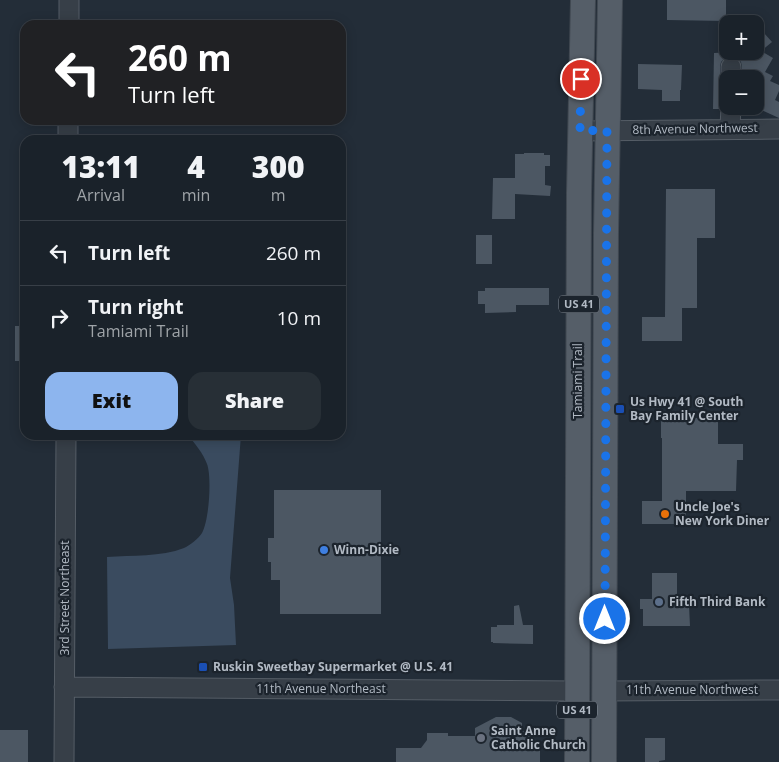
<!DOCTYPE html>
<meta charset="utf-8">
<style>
:root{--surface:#1a222a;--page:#272f36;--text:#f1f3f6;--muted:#9fa4a8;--line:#383f47;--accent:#8db5ee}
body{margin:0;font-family:"Open Sans",sans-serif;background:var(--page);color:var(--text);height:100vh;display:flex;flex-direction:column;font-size:19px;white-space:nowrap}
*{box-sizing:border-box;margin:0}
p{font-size:16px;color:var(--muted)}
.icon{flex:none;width:28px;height:28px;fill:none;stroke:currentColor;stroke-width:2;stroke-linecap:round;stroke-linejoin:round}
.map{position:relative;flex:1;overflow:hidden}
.details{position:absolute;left:20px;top:135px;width:326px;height:305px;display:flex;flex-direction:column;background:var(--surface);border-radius:15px;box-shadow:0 2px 12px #0003,0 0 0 1px var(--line)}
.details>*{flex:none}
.top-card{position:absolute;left:20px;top:20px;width:326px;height:105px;border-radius:15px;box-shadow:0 2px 12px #0003,0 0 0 1px var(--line);background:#202124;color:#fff;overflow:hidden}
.fabs{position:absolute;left:719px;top:15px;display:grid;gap:10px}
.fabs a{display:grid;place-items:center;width:45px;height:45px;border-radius:10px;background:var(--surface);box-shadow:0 2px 12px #0003,0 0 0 1px var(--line);font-size:25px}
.pin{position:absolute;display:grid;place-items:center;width:42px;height:42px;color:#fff;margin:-21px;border:2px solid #fff;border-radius:50%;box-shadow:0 1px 5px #0007}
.me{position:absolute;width:55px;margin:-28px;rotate:0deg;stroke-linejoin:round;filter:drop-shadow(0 0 4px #0008)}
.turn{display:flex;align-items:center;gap:18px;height:105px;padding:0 25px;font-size:22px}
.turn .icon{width:65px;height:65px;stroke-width:2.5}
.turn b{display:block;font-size:35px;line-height:42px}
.eta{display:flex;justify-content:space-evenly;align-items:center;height:85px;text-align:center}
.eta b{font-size:30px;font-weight:800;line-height:35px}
.button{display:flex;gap:10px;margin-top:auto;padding:10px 25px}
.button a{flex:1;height:58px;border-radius:15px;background:var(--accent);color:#111;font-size:20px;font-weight:800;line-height:58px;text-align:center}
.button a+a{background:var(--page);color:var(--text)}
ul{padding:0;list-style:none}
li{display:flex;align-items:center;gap:15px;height:65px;padding:0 25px;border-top:1px solid var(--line)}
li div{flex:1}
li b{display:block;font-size:19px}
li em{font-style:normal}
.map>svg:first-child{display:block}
.water{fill:#3a4b5f}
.building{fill:#4c5763}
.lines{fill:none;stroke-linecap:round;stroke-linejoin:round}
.minor-casing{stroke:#555d66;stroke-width:21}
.major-casing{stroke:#404851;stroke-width:26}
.minor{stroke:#373f48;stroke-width:19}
.major{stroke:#555e68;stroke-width:24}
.route{stroke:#1a73e8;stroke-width:9;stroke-dasharray:0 16.2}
.transit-dot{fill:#1a4fb4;stroke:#1c242d;stroke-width:2}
.food-dot{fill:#e8710a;stroke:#1c242d;stroke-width:2}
.shop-dot{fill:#3f7fe0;stroke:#1c242d;stroke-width:2}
.service-dot{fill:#5c6f8a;stroke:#1c242d;stroke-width:2}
.worship-dot{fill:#6b7280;stroke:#1c242d;stroke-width:2}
.labels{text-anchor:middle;stroke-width:4.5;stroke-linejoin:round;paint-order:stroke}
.shield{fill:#1c242d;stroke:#858d97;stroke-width:1}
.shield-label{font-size:11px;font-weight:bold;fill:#b2bac4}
.street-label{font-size:12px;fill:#b2bac4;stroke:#1c242d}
.poi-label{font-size:12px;font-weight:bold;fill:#b2bac4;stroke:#1c242d;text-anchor:start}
</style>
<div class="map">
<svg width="779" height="762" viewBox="0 0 779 762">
<rect width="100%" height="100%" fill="#232d38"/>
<path class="water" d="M188,435h53l-11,143 4,27 2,40 -128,4 -1,-92c25,-2 54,0 77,-9 5,-2 15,-10 18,-15 7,-12 10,-56 5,-69 -4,-11 -12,-20 -19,-29z"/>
<path class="building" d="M667,0h59v21l-59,-1z
M755,23l17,19 -11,9 12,7 -8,14 8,4 -3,5 9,4v6l-4,9 4,2v16l-24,-11 3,-6 -2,-1 7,-15 -8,-4v-2h-13v-12l-1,-5 -4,-4 -6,-2 -6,2 -4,4 -1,5v12l2,6 5,4v7l-6,4 -1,9h-7l1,-56 41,-2z
M638,64l44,1 -1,25h-1v11h-18v-11l-24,-1z
M524,153h20v2h6v11h-5v19l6,1 -1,10 -35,-2v25h-23l1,-41h22v-24h9z
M666,189h49v49h-18v70h-15v33h-40v-24h23z
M476,235h16v29h-16z
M485,288h64v17h-33v7l-31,1v-9h-7v-13h7z
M15,326h10v35h-10z
M661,415h30v3h27v26h25v16h-6l-1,31h-50v25h-7v8h-37v-23h20v-63h-1z
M274,490h107v124h-101v-34h-9v-18h-3v-24h6z
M652,573h25v32h12l1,21h-47v-17h-3v-10h12z
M519,605l4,20h10v19l-40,-1v-1h-2v-15h6v-2h17v-19z
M496,717h15l11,6v8h5v5h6l7,12v14h-144v-14h25l6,-8v-7h21v3h27v-8z
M0,730h28v32h-28z
M645,738h20v22l-6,1v1h-14z"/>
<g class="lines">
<g class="minor-casing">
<path id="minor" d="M69,25v-25
M731,67v12
M730,128l1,-22
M580,131l199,-2
M68,140v-20
M64,687l513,4
M604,691l175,-1
M64,762l2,-327"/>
</g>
<g class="major-casing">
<path id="major" d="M577,762l2,-569 4,-193
M604,762l2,-529 4,-233"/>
</g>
<use href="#minor" class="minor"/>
<use href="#major" class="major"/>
</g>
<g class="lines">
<path class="route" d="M581,79l-1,52 27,-1 -2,489"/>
</g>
<g class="transit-dot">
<rect x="615" y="404" width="10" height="10" rx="2.5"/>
<rect x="198" y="662" width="10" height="10" rx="2.5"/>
</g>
<circle class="food-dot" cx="665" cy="514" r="5"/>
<circle class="shop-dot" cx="324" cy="550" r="5"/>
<circle class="service-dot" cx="659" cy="602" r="5"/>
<circle class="worship-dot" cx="481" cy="738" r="5"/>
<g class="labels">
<g class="shield">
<rect x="559" y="295.5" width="40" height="17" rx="4"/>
<rect x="557" y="701.5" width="40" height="17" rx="4"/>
</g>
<g class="shield-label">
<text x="579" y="308">US 41</text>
<text x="577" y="714">US 41</text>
</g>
<g class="street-label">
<text transform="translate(695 129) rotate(-1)" y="4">8th Avenue Northwest</text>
<text transform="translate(578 381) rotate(-90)" y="4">Tamiami Trail</text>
<text transform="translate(65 598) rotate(-90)" y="4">3rd Street Northeast</text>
<text x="321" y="693">11th Avenue Northeast</text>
<text x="692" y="694">11th Avenue Northwest</text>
</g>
<g class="poi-label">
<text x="630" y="406">Us Hwy 41 @ South<tspan x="630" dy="14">Bay Family Center</tspan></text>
<text x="675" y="511">Uncle Joe's<tspan x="675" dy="14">New York Diner</tspan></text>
<text x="334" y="554">Winn-Dixie</text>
<text x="669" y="606">Fifth Third Bank</text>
<text x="213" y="671">Ruskin Sweetbay Supermarket @ U.S. 41</text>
<text x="491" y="735">Saint Anne<tspan x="491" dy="14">Catholic Church</tspan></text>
</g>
</g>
</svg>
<div class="fabs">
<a>+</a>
<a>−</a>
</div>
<div class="pin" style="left:581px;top:79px;background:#d93025"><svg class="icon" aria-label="arrive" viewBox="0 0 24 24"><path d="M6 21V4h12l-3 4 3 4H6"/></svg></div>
<svg class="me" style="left:605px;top:619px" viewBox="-20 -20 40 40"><circle r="17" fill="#1a73e8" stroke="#fff" stroke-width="3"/><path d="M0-11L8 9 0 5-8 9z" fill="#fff"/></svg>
<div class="top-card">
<div class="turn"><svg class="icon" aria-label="left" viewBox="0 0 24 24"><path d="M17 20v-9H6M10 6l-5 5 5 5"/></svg><div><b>260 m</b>Turn left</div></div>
</div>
<section class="details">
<div class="eta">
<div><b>13:11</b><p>Arrival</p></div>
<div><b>4</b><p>min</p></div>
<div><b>300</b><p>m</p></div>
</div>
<ul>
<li><svg class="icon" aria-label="left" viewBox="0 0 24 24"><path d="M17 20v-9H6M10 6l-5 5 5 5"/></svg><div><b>Turn left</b></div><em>260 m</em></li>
<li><svg class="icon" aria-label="right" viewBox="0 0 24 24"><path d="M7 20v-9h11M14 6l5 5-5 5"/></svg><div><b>Turn right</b><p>Tamiami Trail</p></div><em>10 m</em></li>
</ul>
<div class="button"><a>Exit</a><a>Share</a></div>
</section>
</div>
